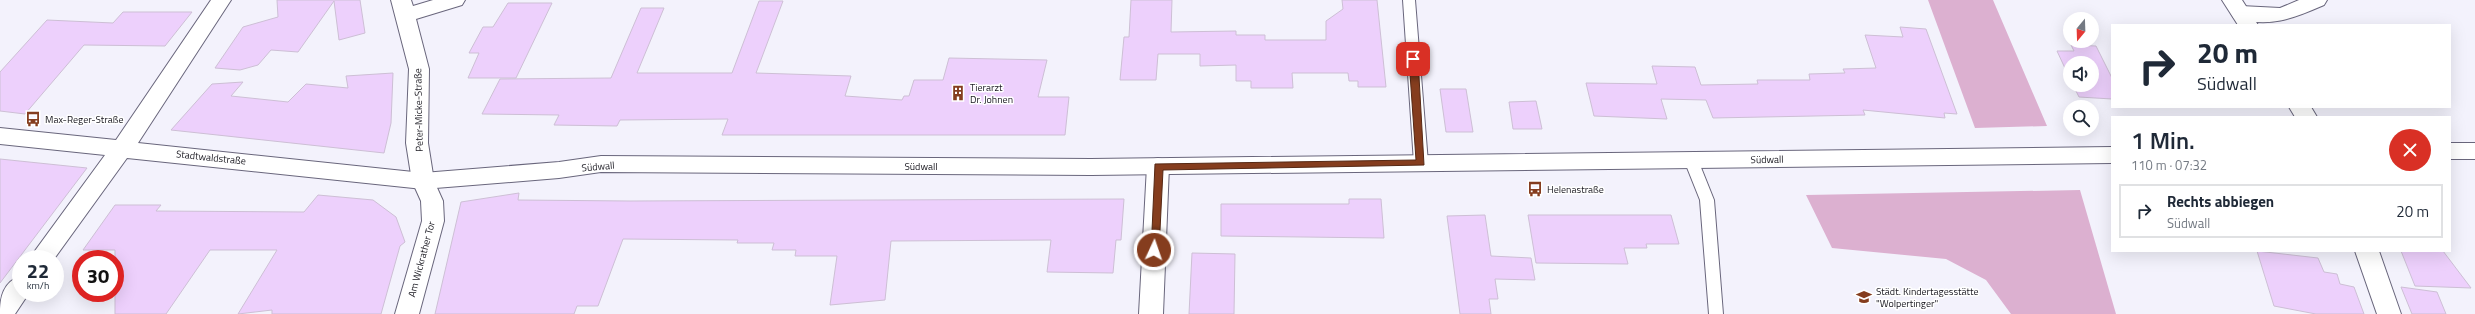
<!DOCTYPE html>
<html lang="de">
<meta charset="utf-8">
<style>
:root{--surface:#fff;--page:#f6f6f7;--text:#1f2937;--muted:#747a83;--line:#e0e1e3}
body{margin:0;font-family:"Titillium Web",sans-serif;background:var(--page);color:var(--text);height:100vh;display:flex;flex-direction:column;font-size:15px;white-space:nowrap}
*{box-sizing:border-box;margin:0}
p{font-size:13px;color:var(--muted)}
.icon{flex:none;width:22px;height:22px;fill:none;stroke:currentColor;stroke-width:2;stroke-linecap:round;stroke-linejoin:round}
.map{position:relative;flex:1;overflow:hidden}
.panel{position:absolute;left:2111px;top:116px;width:340px;height:136px;display:flex;flex-direction:column;background:var(--surface);border-radius:0px;box-shadow:0 4px 16px #0002}
.panel>*{flex:none}
.guide{position:absolute;left:2111px;top:24px;width:340px;height:84px;border-radius:0px;box-shadow:0 4px 16px #0002;background:#fff;color:var(--text);overflow:hidden}
.needle{width:26px;rotate:199deg}
.fabs{position:absolute;left:2063px;top:12px;display:grid;gap:8px}
.fabs a{display:grid;place-items:center;width:36px;height:36px;border-radius:50%;background:var(--surface);box-shadow:0 4px 16px #0002;font-size:20px}
.speed{position:absolute;left:12px;top:250px;display:flex;gap:8px;font-size:20px;font-weight:700;text-align:center}
.speed>*{display:grid;place-content:center;width:52px;height:52px;border-radius:50%;background:var(--surface);box-shadow:0 4px 16px #0002;line-height:1}
.speed small{font-size:10px;font-weight:400}
.speed .limit{border:6px solid #d22;background:#fff;color:#111}
.pin{position:absolute;display:grid;place-items:center;width:34px;height:34px;color:#fff;margin:-17px;border-radius:8px;box-shadow:0 2px 6px #0006}
.me{position:absolute;width:44px;margin:-22px;rotate:3deg;stroke-linejoin:round;filter:drop-shadow(0 0 3px #0008)}
.turn{display:flex;align-items:center;gap:14px;height:84px;padding:0 20px;font-size:18px}
.turn .icon{width:52px;height:52px;stroke-width:2.5}
.turn b{display:block;font-size:28px;line-height:34px}
.round{display:grid;place-items:center;flex:none;width:42px;height:42px;border-radius:21px;background:var(--page)}
.overview{display:flex;align-items:center;justify-content:space-between;height:68px;padding:0 20px}
h1{font-size:24px;font-weight:600;line-height:30px}
ul{padding:0;list-style:none}
li{display:flex;align-items:center;gap:12px;height:54px;margin:0 8px 6px;padding:0 12px;border:2px solid var(--line);border-radius:0px}
li div{flex:1}
li b{display:block;font-size:15px}
li em{font-style:normal}
.map>svg:first-child{display:block}
.green{fill:#dcb0d0}
.building{fill:#edd0fc;stroke:#cdbfd5}
.lines{fill:none;stroke-linecap:round;stroke-linejoin:round}
.service-casing{stroke:#69667c;stroke-width:2}
.minor-casing{stroke:#69667c;stroke-width:2}
.tertiary-casing{stroke:#69667c;stroke-width:2}
.service{fill:#fff;fill-rule:evenodd}
.minor{fill:#fff;fill-rule:evenodd}
.tertiary{fill:#fff;fill-rule:evenodd}
.route{fill:#853d1e;stroke:#562814}
.labels{text-anchor:middle;stroke-width:3;stroke-linejoin:round;paint-order:stroke}
.poi-label{font-size:10px;fill:#18171f;stroke:#fff;text-anchor:start}
.street-label{font-size:10px;fill:#18171f;stroke:#fff}
</style>
<div class="map">
<svg width="2475" height="314" viewBox="0 0 2475 314">
<rect width="100%" height="100%" fill="#f3f2fc"/>
<path class="green" d="M1928,0h65l54,126 -72,2z
M2080,190l36,124h-105l-25,-34 -40,-21 -114,-11 -26,-53z"/>
<path class="building" d="M277,0h83l5,33 -26,7 -5,-39 -36,51 -27,-2 -13,15 -18,5 -25,-2 28,-41 35,-10z
M1131,0h41l-1,32 65,-1v4h29v5h61v-19l17,-12 -1,-9h35l9,87h-28v-6h-9l-1,-8h-56l1,15h-42v-7h-15v-16l-36,1v-12h-42l-2,26h-36l4,-43h5z
M759,1h24l-27,72 95,3 -6,20 57,4 2,-4h5l5,-16h29l6,-22 98,2 -9,37h31l-4,38h-343l6,-16 -108,1 -3,6 -63,-1 5,-10 -77,-1 18,-35 111,-1 30,-70h23l-27,65h95z
M508,3h44l-36,75h-48l11,-25h-10l14,-26h10z
M123,12h69l-27,34 -81,-1 -59,69 -25,-3v-39l47,-52 66,3z
M1900,27l26,2 31,85 -13,-1 1,5 -82,-8 2,5 -152,3 -7,-18 -45,-1 6,20 -73,-3 -8,-33 71,1 -5,-18 43,1 6,18 57,-1 -1,-4h53l-1,-6 36,-1 -2,-4 33,-1 -11,-33 38,2z
M2071,45l25,1 16,32v21l-33,-2 -6,-12h19v-22h-22v16l-13,-28h17z
M393,73l-2,50 -7,30 -213,-23 41,-46 31,-2 -12,14 57,6 18,-18 42,4 -2,-12z
M1440,89h26l7,43h-27z
M1536,101l6,28h-29l-4,-27z
M0,159l87,9 -87,115z
M519,193l-1,7 112,1 494,-2 -3,41h-5l-3,33 -66,-1 4,-32 -160,1 -6,59 -55,5 7,-49h-42l1,-6h-24l2,-7h-37l1,-3 -115,-1 -25,67h-21l-3,8h-139l26,-112z
M318,195l55,5 23,17 9,25 -5,4 -19,68h-109v-4l-34,4 39,-64h-67l-44,64h-51v-64h-32l32,-45h46l-5,6 148,1z
M1349,199h32l3,39 -163,-2v-32h128z
M1485,215l6,41 40,2 4,22 -40,-1 3,20h-9l2,15h-31l-13,-98z
M1528,215h143l8,29h-33l1,4h-23l4,16 -92,-1z
M2257,251l61,7 6,14 13,2 3,10 14,3 10,27h-48l-42,-8z
M2401,251h42l28,37 -56,-2z
M1192,253l43,1 -1,60h-45z
M2401,287l36,5 9,22h-34z"/>
<g class="lines">
<g class="service-casing">
<path id="service" d="M1403,0h12l13,163 -7,5 -7,-5z
M1691,155l7,5 16,40 9,114h-14l-9,-114 -16,-40z"/>
</g>
<g class="minor-casing">
<path id="minor" d="M391,0h20l2,6 20,-6h32l-3,5 -46,14 13,50 -1,74 6,38 9,20 1,20 -25,93h-24l27,-93 -1,-20 -9,-20 -6,-38 3,-74z
M2299,0h28l-3,5c-32,14 -54,23 -90,13l-3,-5 3,-5 7,-2 39,2z
M2450,143h25v16h-25z
M1158,158l8,2 3,6 -6,148h-24l8,-148 3,-6z"/>
</g>
<g class="tertiary-casing">
<path id="tertiary" d="M211,0h20l-93,143 285,30 136,-11 42,-6 490,3 1021,-12v16l-1021,12 -490,-3 -42,6 -136,11 -296,-31 -73,101h-25l76,-104 -105,-11v-16l116,12z
M2222,0h20l16,25h-20z
M2289,107h22l6,10h-22z
M2355,251h24l22,63h-24z
M21,276v17h8l-14,21h-15c0,-17 3,-32 21,-38z"/>
</g>
<use href="#service" class="service"/>
<use href="#minor" class="minor"/>
<use href="#tertiary" class="tertiary"/>
</g>
<path class="route" d="M1413,56l5,3 6,106 -261,5 -4,80 -5,4 -3,-1 4,-89 261,-4 -7,-101z"/>
<defs>
<g id="building-bare" transform="scale(1.2)"><path d="M-4-6H4V6H1V3H-1V6H-4ZM-2.5-4.3h1.7v1.8h-1.7ZM.8-4.3h1.7v1.8H.8ZM-2.5-1h1.7V.8h-1.7ZM.8-1h1.7V.8H.8Z" fill="#853d1e" stroke="#fff" stroke-width="2.5" paint-order="stroke"/></g>
<g id="bus-bare" transform="scale(1.2)"><path d="M-5-6H5V4H4V6H2V4H-2V6H-4V4H-5ZM-3.5-4V0h7V-4ZM-3.5 1.2v1.5H-2V1.2ZM2 1.2v1.5H3.5V1.2Z" fill="#853d1e" stroke="#fff" stroke-width="2.5" paint-order="stroke"/></g>
<g id="school-bare" transform="scale(1.2)"><path d="M0-5L7-2L0 1L-7-2ZM-4 1L0 2.5L4 1V4Q0 6-4 4Z" fill="#853d1e" stroke="#fff" stroke-width="2.5" paint-order="stroke"/></g>
</defs>
<g fill-rule="evenodd">
<use href="#building-bare" x="958" y="93"/>
<use href="#bus-bare" x="33" y="119"/>
<use href="#bus-bare" x="1535" y="189"/>
<use href="#school-bare" x="1864" y="297"/>
</g>
<g class="labels">
<g class="poi-label">
<text x="970" y="91">Tierarzt<tspan x="970" dy="12">Dr. Johnen</tspan></text>
<text x="45" y="123">Max-Reger-Straße</text>
<text x="1547" y="193">Helenastraße</text>
<text x="1876" y="295">Städt. Kindertagesstätte<tspan x="1876" dy="12">"Wolpertinger"</tspan></text>
</g>
<g class="street-label">
<text transform="translate(418 110) rotate(-91)" y="4">Peter-Micke-Straße</text>
<text transform="translate(211 157) rotate(6)" y="4">Stadtwaldstraße</text>
<text transform="translate(1767 159) rotate(-1)" y="4">Südwall</text>
<text transform="translate(598 166) rotate(-5)" y="4">Südwall</text>
<text x="921" y="170">Südwall</text>
<text transform="translate(421 259) rotate(-75)" y="4">Am Wickrather Tor</text>
</g>
</g>
</svg>
<div class="fabs">
<a><svg class="needle" viewBox="-14 -14 28 28"><path d="M0-13l5 13h-10z" fill="#e53935"/><path d="M0 13l5-13h-10z" fill="#747a83"/></svg></a>
<a><svg class="icon" aria-label="sound" viewBox="0 0 24 24"><path d="M4 9h4l5-4v14l-5-4H4zM17 9q2 3 0 6"/></svg></a>
<a><svg class="icon" aria-label="search" viewBox="0 0 24 24"><circle cx="10" cy="10" r="6"/><path d="M15 15l6 6"/></svg></a>
</div>
<div class="speed"><div>22<small>km/h</small></div><div class="limit">30</div></div>
<div class="pin" style="left:1413px;top:59px;background:#d93025"><svg class="icon" aria-label="arrive" viewBox="0 0 24 24"><path d="M6 21V4h12l-3 4 3 4H6"/></svg></div>
<svg class="me" style="left:1154px;top:250px" viewBox="-20 -20 40 40"><circle r="17" fill="#853d1e" stroke="#fff" stroke-width="3"/><path d="M0-11L8 9 0 5-8 9z" fill="#fff"/></svg>
<div class="guide">
<div class="turn"><svg class="icon" aria-label="right" viewBox="0 0 24 24"><path d="M7 20v-9h11M14 6l5 5-5 5"/></svg><div><b>20 m</b>Südwall</div></div>
</div>
<section class="panel">
<div class="overview"><div><h1>1 Min.</h1><p>110 m · 07:32</p></div><a class="round" style="background:#d93025;color:#fff"><svg class="icon" aria-label="close" viewBox="0 0 24 24"><path d="M6 6l12 12M18 6L6 18"/></svg></a></div>
<ul>
<li><svg class="icon" aria-label="right" viewBox="0 0 24 24"><path d="M7 20v-9h11M14 6l5 5-5 5"/></svg><div><b>Rechts abbiegen</b><p>Südwall</p></div><em>20 m</em></li>
</ul>
</section>
</div>
